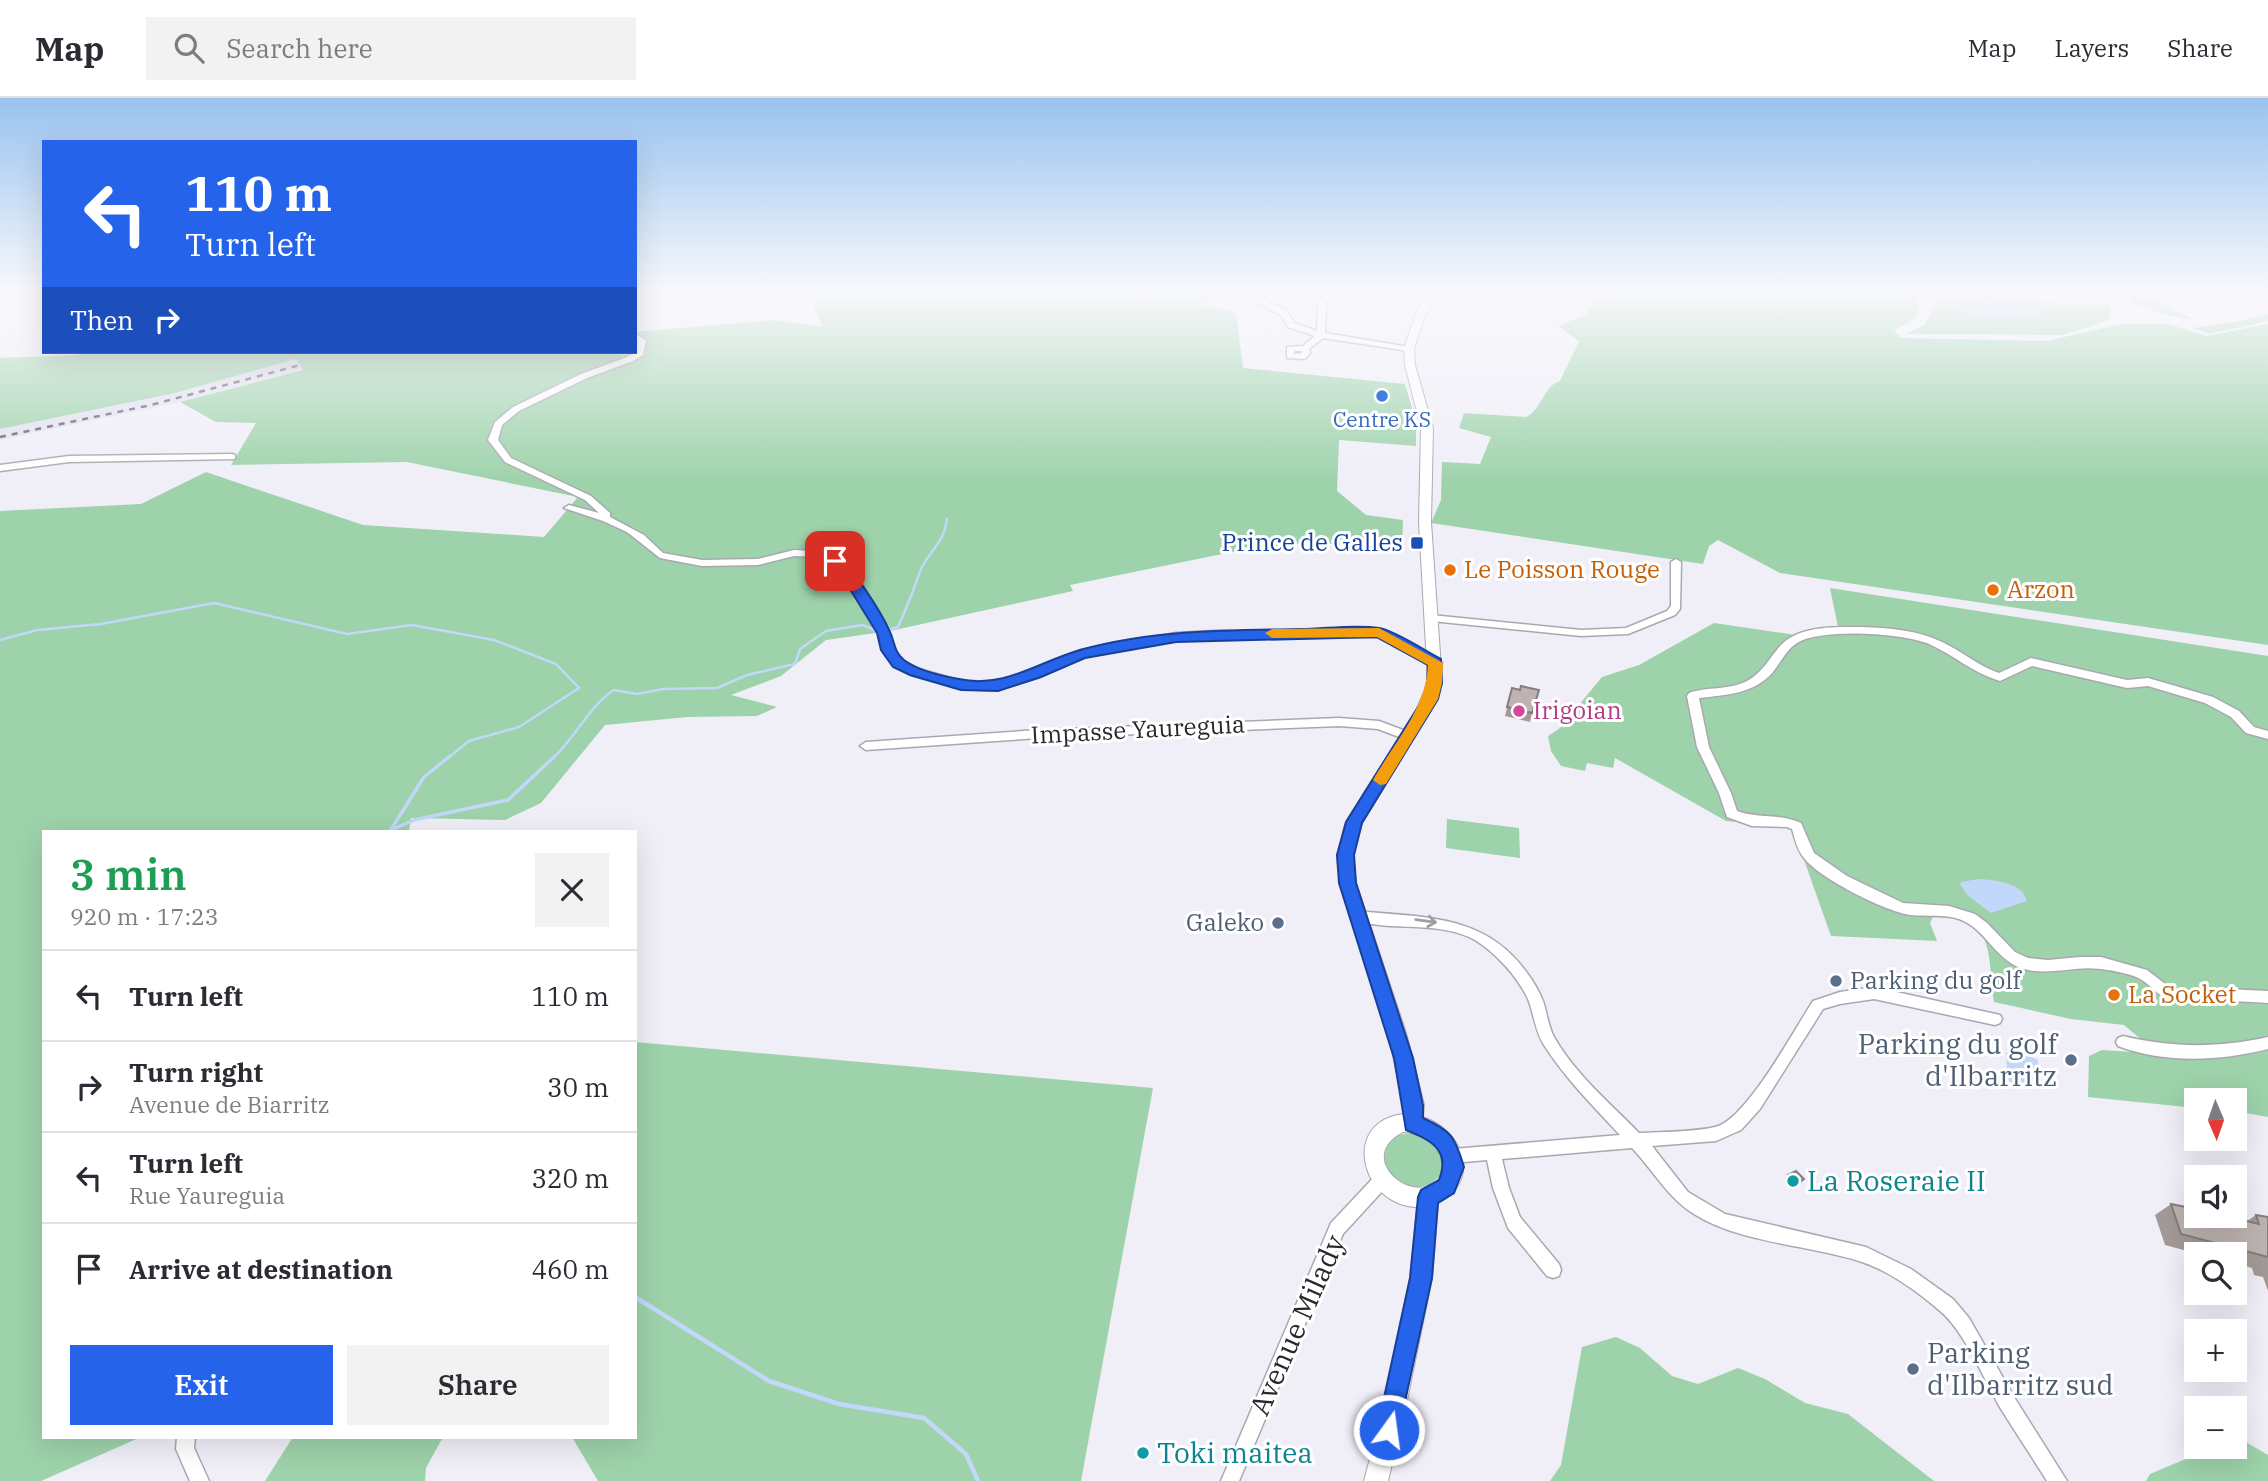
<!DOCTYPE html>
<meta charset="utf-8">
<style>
:root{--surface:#fff;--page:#f2f2f3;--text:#2b2b33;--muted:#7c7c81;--line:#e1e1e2;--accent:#2563eb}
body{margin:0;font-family:"IBM Plex Serif",serif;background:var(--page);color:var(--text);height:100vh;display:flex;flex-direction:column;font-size:26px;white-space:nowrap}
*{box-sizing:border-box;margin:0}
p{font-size:23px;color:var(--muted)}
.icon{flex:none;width:38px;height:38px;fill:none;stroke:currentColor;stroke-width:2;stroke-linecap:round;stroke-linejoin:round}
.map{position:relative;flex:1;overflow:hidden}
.sheet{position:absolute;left:42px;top:732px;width:595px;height:609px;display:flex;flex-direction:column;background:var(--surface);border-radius:0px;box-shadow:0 7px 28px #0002}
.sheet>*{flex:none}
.guide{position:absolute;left:42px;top:42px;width:595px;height:214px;border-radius:0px;box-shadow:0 7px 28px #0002;background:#2563eb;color:#fff;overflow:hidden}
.needle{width:46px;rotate:178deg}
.tools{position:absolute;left:2184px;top:990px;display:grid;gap:14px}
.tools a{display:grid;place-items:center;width:63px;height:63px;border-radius:0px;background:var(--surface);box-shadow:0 7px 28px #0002;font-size:35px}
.pin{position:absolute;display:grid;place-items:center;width:60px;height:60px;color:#fff;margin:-30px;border-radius:14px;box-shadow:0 4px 10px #0006}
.me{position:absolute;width:77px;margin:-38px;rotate:14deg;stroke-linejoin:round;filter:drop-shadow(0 0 5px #0008)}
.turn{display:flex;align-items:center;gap:24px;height:147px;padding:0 28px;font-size:32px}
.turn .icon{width:91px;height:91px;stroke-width:2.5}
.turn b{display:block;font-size:49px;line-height:60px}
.then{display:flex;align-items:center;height:66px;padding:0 28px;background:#0003;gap:14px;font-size:26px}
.round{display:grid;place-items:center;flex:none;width:74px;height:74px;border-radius:0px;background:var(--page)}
.summary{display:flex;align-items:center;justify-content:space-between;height:119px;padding:0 28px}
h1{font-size:42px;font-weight:600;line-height:52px;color:#1e9e55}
.primary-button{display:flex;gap:14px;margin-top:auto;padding:14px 28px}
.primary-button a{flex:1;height:80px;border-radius:0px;background:var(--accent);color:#fff;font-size:28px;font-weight:600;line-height:80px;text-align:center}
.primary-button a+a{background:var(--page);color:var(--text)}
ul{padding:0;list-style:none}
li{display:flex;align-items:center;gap:21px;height:91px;padding:0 28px;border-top:2px solid var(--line)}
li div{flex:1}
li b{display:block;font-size:26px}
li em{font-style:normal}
header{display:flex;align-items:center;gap:42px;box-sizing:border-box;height:98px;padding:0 35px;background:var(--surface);border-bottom:2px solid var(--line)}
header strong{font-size:33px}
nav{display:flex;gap:38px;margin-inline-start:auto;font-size:24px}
.search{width:490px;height:63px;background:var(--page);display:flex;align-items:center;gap:18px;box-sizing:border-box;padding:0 24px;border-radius:0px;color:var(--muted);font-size:26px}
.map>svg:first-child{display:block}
.built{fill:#e3e1f1}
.green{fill:#9dd2aa}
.water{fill:#c2d8fa}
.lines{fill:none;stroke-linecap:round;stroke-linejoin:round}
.stream-far2{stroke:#c2d8fa;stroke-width:2.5}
.stream-far1{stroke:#c2d8fa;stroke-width:3.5}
.stream{stroke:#c2d8fa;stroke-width:4.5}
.minor-casing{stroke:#a9a8b1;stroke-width:3}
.secondary-casing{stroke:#a9a8b1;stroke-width:2}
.primary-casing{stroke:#a9a8b1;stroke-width:2}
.minor{fill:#fff;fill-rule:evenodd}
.secondary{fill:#fff;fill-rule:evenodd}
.primary{fill:#fff;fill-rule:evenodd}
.rail{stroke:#5d5c62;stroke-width:2.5;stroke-dasharray:6 6;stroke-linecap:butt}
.wall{fill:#a39a97}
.building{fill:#bdb3b0;stroke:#847d7b;stroke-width:2}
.oneway{stroke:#9f9ea0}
.route{fill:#2563eb;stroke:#184099;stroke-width:2}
.slow{fill:#f59e0b}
.shop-dot{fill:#3f7fe0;stroke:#fff;stroke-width:2.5}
.transit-dot{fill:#1a4fb4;stroke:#fff;stroke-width:2.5}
.food-dot{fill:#e8710a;stroke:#fff;stroke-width:2.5}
.hotel-dot{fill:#d1479c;stroke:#fff;stroke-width:2.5}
.service-dot{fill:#5c6f8a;stroke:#fff;stroke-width:2.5}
.culture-dot{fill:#0f9aa8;stroke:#fff;stroke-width:2.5}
.labels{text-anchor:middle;stroke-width:6;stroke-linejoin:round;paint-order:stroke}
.far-shop-label{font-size:21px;fill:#366cbe;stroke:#fff}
.transit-label{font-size:24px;fill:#164399;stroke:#fff;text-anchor:end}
.food-label{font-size:24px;fill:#c56008;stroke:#fff;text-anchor:start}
.hotel-label{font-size:24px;fill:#b23c85;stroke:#fff;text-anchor:start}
.street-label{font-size:24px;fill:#29282c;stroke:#fff}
.service-label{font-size:24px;fill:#4e5e75;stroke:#fff;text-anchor:end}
.near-service-label{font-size:28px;fill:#4e5e75;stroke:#fff;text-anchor:end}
.near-culture-label{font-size:28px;fill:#0d838f;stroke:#fff;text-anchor:start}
.near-street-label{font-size:28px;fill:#29282c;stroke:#fff}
</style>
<header>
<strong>Map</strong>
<div class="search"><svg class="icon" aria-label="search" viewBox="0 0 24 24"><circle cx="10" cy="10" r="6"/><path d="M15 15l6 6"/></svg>Search here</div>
<nav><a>Map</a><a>Layers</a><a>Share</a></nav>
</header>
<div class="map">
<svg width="2268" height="1383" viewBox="0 0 2268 1383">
<rect width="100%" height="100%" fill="#f0eff8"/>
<path class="built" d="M296,261l7,10 -123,33 -180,38v-11l175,-36z"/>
<path class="green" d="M816,192h315l16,7 9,-7h61l-20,16 23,2 16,5 7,55 162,16 11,38v24l-77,-6 -2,51 29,24 37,5 -1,32 -90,-10 -75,9 -167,34 3,6 -183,40 -64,9 -45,36 -50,19 46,12 -20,9 -70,1 -82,8 -64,78 -36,17 -94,-2 -2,13h-365v606h97l-100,44h-41v-970l141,-7 65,-32 157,53 181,12 34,-40 -171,-35 -176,3 25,-42 -40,-1 -36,-20 123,-32 -7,-11 -121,34 -175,36v-71l77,-3 5,-3h553v-20l139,-12 49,7 -9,-20z
M1637,192h258l23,6 -1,21 -23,14 8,7 145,3 74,-17h47l38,12 62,-12v321l-488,-72 -62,-33 -9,6 -6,18 -272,-41 10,-23 1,-38 38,2 11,-27 -32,-9 5,-15 62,4c16,-7 17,-31 34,-36l19,-40 -21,-15 28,-11 7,-13z
M2142,195l52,27 -28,-5 -35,-13 -1,-3z
M1949,196l117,10h39l5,2v10l-3,5 -45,14 -156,-1 20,-10 11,-27z
M2268,215v8l-59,13 -16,-6 53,-8z
M1830,490l438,68v461l-33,-6v-10h-39v7l-108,-11 1,-41 13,-6 46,3 -4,-11 -20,-17 -53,-6 -77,-17c-7,-51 3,-83 -60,-87l-4,8 7,18 -106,-5 -39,-110 -66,-5 -111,-63 -2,10 -26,-5 -2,8 -24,-5 -10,-15 -3,-15 12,-8 42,-51 37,-12 75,-42 82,12 42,-8z
M1447,721l72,9 1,30 -74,-10z
M635,944l518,46 -72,393h-483l-26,-44h63z
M1415,1035c21,11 28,16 27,41l-12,11 -18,3 -18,-9 -10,-16 2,-16 11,-12z
M1616,1239l24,11 32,28 26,8 40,-16 27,11 40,24 43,11 86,67h-384l11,-16 21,-118z
M293,1339h150l-17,31 -1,13h-160z
M2237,1339l31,18v26h-122l4,-7 64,-27h21v-8z"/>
<path class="water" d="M1991,203l44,10 6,3 -1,3c-19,1 -72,4 -82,-11h22v-4z
M1978,781c17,1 44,3 49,22l-36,12 -24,-18 -7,-11 1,-2z
M2014,950l24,12v24l-5,4 -23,-6 -3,-6 -1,-23z"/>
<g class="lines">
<path class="stream-far2" d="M891,531l7,-2c8,-18 15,-35 21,-53 7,-21 25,-29 28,-55
M0,542l37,-10 64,-6 113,-21 133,31 65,-9 82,15 62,24 23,24 -60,39 -50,14 -21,17
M553,660c22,-20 37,-53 61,-68l23,4 26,-5 54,-1 30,-13 48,-11 5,-15 26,-18 36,-6 15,6"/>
<path class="stream-far1" d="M391,732l23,-10 94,-20 47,-44
M390,733l34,-54 26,-21"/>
<path class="stream" d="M635,1199l134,84 70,23 85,14 42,36 12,27"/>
<g class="minor-casing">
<path id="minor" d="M1257,192h8l-1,10 23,11 7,12 23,8 1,-27 6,-14h8l-6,14 -1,29 84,14 4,2 -4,2 -86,-13 -14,11 1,4 -5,6 -18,-1v-11l16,-1 12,-10 -27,-9 -7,-12 -24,-12 -2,-7zM1294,253h7l1,2 -8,1z
M635,235l11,8 -3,14 -10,6 -46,17 -68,33 -17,14 -4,15 13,18 80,38 19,17v4l34,18 19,18 39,7 56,-1 36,-9 24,1 21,8 17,20 33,54 4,16 9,11 17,9 42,12 37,1 34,-11 49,-21 95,-17 38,-2 165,-1 63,33 -6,4 -4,-1 -55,-29 -163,2 -38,2 -92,16 -44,20 -42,13 -37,-1 -50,-14 -17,-9 -11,-16 -4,-17 -32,-52 -16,-18 -15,-6 -22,-1 -36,9 -56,1 -42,-8 -33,-26 -24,-11 -39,-13 5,-3 30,8 -14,-13 -80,-38 -17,-22 7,-18 18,-15 68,-33 46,-17 9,-5 2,-10 -3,-3z
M232,356l3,1v4l-166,3 -69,9v-6l69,-9z
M1676,461l5,3 -1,47 -5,6 -47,19 -47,2 -150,-15 -5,-3 5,-3 150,15 45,-2 41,-17 4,-5v-44z
M1862,529c27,1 56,3 80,15 20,9 36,24 57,31l32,-15 96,22 21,-2 65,19 26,14 15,16 14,4v8l-22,-6 -15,-16 -26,-14 -57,-17 -21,2 -95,-22 -32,15c-27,-8 -46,-26 -71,-37 -27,-11 -107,-16 -132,-1 -11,7 -16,19 -24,29 -19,22 -47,23 -74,26l10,49 22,46 6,18c22,8 43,2 64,12l13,30 33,23 56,27 46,3 26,8 12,9 28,29 13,6 20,2 32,-3h21l46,13 22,17 10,4 45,-2 44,2v12c-14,-1 -28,-2 -43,-2 -17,0 -35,5 -53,0 -13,-4 -19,-14 -30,-21 -12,-7 -28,-9 -41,-11 -27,-4 -54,8 -80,-1 -27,-10 -36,-40 -62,-49 -15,-5 -32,-2 -48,-4 -25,-3 -92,-37 -107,-57 -7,-8 -9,-19 -12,-29l-5,-2 -35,-1 -25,-9 -8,-24 -22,-46 -10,-51 2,-3c19,-7 38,-2 58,-12 15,-8 22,-22 33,-35 19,-21 56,-19 82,-19z
M1339,620l40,3 32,12 2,3 -6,4 -29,-11 -39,-3 -300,12 -173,12 -6,-4 6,-4 173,-12z
M1358,813c65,7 127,2 169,62 6,8 12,18 16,28 4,11 5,25 11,36 21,37 56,66 85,96 22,-1 55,-1 76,-6 31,-7 79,-97 98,-126l27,-9 34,-5 126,28 2,4 -2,4 -5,2 -121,-26 -34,5 -17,5 -63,100 -19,21 -25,11 -64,5 36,46 37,22 141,33 45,22 42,30 16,19 45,79 53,84h-20c-15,-24 -31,-48 -46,-72 -17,-29 -36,-78 -62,-99 -21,-18 -50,-39 -77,-48 -51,-17 -123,-19 -168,-48 -26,-16 -41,-44 -62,-66l-130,11 7,29 11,29 39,47 2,6 -2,6 -6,2 -6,-2 -39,-48 -15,-40 -6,-28 -34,3 -6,-2 -2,-5 2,-5 6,-2 167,-14c-27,-29 -55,-57 -76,-90 -9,-14 -10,-31 -16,-46 -10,-22 -32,-46 -53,-59 -36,-20 -83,-8 -122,-20l-2,-4 2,-4z
M2123,938c49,12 96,12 145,1v12c-49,12 -102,15 -150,-3l-2,-4 2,-4z
M1382,1075l6,2 2,5 -2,5 -45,49 -104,247h-18l110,-258 45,-48z
M177,1339h18l-1,11 15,33h-19l-14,-32z"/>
</g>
<g class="secondary-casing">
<path id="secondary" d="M1434,192h10l-18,23 -12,36 1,16 18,63 -2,94 11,161 -12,29 -68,111 -9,32 3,28 50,150 18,72 -1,12c40,14 59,63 15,86l-6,75 -26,127 -18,76h-24l20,-76 26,-127 7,-71c-56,-1 -77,-86 -13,-93v-9l-16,-72 -48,-150 -3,-28 9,-33 70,-111 12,-28 -9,-161 2,-94 -16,-63 -1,-16 12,-37zM1403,1034c25,1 41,15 40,41 -22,41 -93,-14 -40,-41z"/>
</g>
<g class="primary-casing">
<path id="primary" d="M689,192h29l-39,8 -44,2v-6z"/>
</g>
<use href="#minor" class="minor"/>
<use href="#secondary" class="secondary"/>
<use href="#primary" class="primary"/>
<path class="rail" d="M0,339l151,-32 149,-40"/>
</g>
<path class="wall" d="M1512,590l20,25 -2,9 -25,-6z
M1788,1077l16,4 -3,4 -9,6 -7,-11z
M2171,1106l76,17 9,-6 12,2v74l-5,-14 -9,-2 -2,-7 -17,-5v-8h-33l-37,-10 -10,-30z"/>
<path class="building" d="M1521,588l18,4 -7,23 -25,-6 5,-19 8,2z
M1796,1073l8,8 -9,6 -7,-10z
M2171,1106l25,5v7h30l33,8 -3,-9 12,2v40l-87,-23z"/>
<defs><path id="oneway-shaft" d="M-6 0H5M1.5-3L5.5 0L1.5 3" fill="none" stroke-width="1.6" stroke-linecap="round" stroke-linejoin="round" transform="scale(1.75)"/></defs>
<use class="oneway" href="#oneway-shaft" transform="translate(1426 823) rotate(8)"/>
<linearGradient id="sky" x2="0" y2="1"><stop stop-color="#99c2ef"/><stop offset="0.5" stop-color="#f8f8fc"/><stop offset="1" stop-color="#f8f8fc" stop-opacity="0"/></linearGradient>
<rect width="2268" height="386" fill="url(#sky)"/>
<path class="route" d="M835,459c16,5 48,59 55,75 5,11 4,20 14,28 14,11 38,16 55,19 45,10 79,-17 121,-29 72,-20 146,-20 220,-21 25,0 54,-5 79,-1 17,3 46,23 62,31l1,24 -4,16 -76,124 -8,32 2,28 57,175 10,47v13c29,13 32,19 41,49l-10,26 -16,10 -6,75 -35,160 -8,4 -9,-4 -3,-8 33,-152 8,-81 3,-7 18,-10c12,-31 -9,-40 -33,-50l-12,-72 -55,-175 -2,-28 9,-33 77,-123 4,-16 1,-18 -51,-28 -201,5 -91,16 -44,19 -43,14 -37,-1 -51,-15 -17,-8 -12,-17 -4,-17 -32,-52 -17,-20z"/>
<path class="slow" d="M1379,530l64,35 -1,20 -4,16 -52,85 -6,1 -7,-5c21,-37 53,-71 55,-115l-51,-28 -105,1 -7,-5 7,-4z"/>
<circle class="shop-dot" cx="1382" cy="298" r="7"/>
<rect class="transit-dot" x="1410" y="438" width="14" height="14" rx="3.5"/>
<g class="food-dot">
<circle cx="1450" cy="472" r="7"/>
<circle cx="1993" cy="492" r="7"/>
<circle cx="2114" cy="897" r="7"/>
</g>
<circle class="hotel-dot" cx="1519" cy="613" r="7"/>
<g class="service-dot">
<circle cx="1278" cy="825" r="7"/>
<circle cx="1836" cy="883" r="7"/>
<circle cx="2071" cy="962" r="7"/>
<circle cx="1913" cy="1271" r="7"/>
</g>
<g class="culture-dot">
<circle cx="1793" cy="1083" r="7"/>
<circle cx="1143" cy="1355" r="7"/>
</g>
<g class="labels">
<g class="far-shop-label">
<text x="1382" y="329">Centre KS</text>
</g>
<g class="transit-label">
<text x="1403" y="453">Prince de Galles</text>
</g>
<g class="food-label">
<text x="1464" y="480">Le Poisson Rouge</text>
<text x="2007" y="500">Arzon</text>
<text x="2128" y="905">La Socket</text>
</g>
<g class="hotel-label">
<text x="1533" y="621">Irigoian</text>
</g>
<g class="street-label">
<text transform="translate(1138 632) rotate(-3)" y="8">Impasse Yaureguia</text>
</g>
<g class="service-label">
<text x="1264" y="833">Galeko</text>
<text x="1850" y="891" text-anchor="start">Parking du golf</text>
</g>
<g class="near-service-label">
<text x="2057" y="956">Parking du golf<tspan x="2057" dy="32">d'Ilbarritz</tspan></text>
<text x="1927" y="1265" text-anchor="start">Parking<tspan x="1927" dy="32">d'Ilbarritz sud</tspan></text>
</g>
<g class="near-culture-label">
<text x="1807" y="1093">La Roseraie II</text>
<text x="1157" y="1365">Toki maitea</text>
</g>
<g class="near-street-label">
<text transform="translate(1297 1227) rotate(-66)" y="10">Avenue Milady</text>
</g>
</g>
</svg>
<div class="tools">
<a><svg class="needle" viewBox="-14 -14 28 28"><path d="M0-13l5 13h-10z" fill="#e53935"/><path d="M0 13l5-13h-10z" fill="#7c7c81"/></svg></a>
<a><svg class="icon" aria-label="sound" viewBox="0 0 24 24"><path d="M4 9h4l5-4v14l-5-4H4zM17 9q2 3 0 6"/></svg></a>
<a><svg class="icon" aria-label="search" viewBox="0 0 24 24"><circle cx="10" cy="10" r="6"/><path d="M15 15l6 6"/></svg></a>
<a>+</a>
<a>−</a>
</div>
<div class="pin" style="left:835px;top:463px;background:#d93025"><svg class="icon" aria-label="arrive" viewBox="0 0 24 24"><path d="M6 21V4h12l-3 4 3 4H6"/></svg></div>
<svg class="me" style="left:1389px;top:1332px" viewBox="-20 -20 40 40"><circle r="17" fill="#2563eb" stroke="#fff" stroke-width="3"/><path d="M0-11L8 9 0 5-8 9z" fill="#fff"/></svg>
<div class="guide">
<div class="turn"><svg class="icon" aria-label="left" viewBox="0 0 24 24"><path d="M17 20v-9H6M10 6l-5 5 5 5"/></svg><div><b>110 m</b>Turn left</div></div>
<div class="then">Then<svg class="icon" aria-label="right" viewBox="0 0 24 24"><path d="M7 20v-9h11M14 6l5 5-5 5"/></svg></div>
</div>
<section class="sheet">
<div class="summary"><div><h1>3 min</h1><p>920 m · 17:23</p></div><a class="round"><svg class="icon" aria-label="close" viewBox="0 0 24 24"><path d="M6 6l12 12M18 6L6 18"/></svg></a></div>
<ul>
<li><svg class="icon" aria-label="left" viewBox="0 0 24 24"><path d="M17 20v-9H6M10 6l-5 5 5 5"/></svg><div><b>Turn left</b></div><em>110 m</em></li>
<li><svg class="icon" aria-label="right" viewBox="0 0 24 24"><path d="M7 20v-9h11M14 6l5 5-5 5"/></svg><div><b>Turn right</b><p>Avenue de Biarritz</p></div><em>30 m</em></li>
<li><svg class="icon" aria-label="left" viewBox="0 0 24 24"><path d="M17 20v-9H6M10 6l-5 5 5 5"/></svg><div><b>Turn left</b><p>Rue Yaureguia</p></div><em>320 m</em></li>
<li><svg class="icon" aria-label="arrive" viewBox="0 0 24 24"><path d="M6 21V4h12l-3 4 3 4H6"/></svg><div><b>Arrive at destination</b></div><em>460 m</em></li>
</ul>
<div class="primary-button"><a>Exit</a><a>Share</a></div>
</section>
</div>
